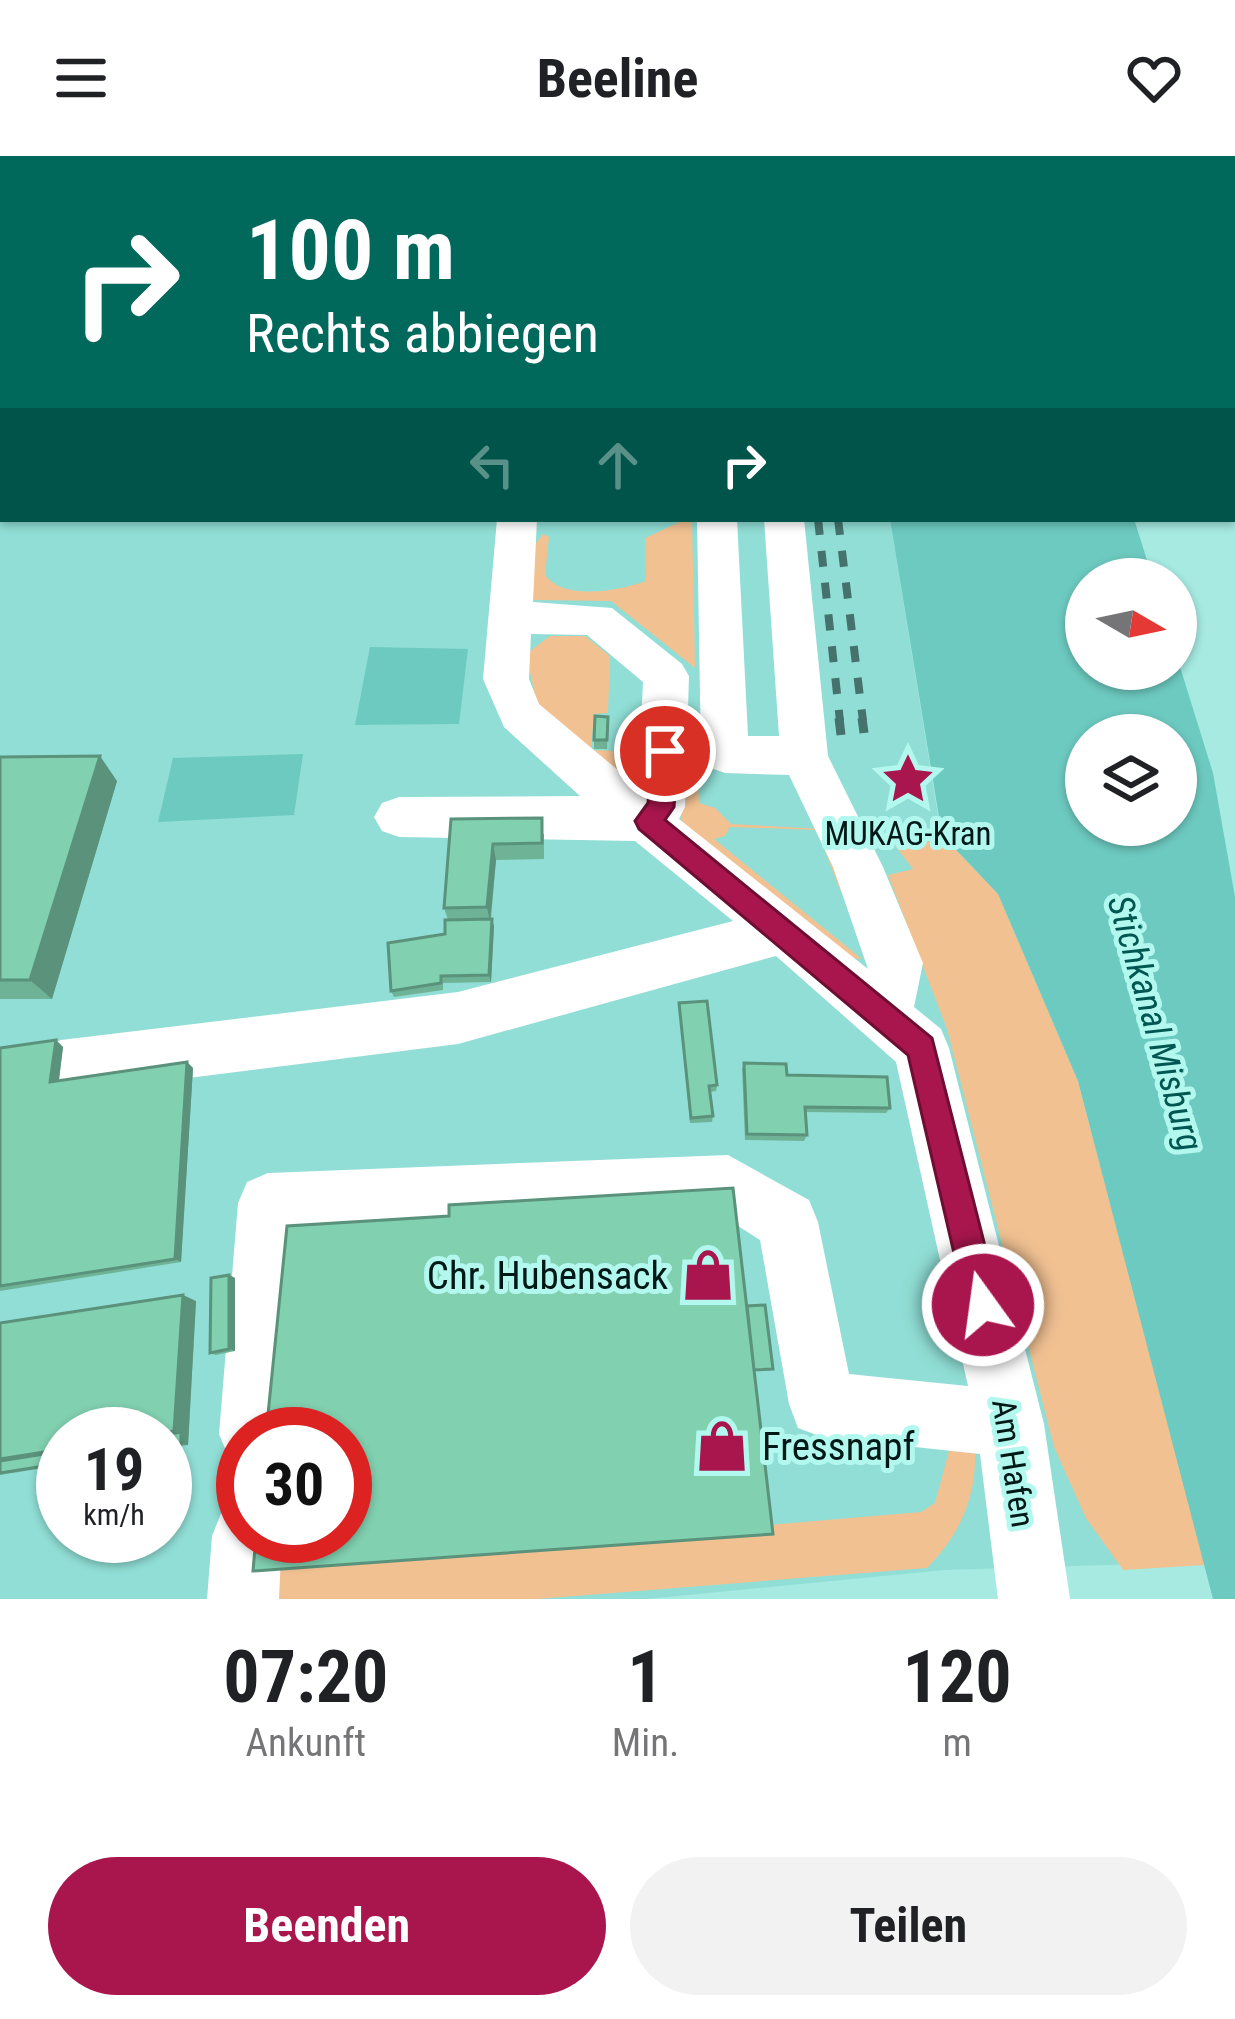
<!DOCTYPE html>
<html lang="de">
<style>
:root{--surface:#fff;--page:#f2f2f2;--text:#202124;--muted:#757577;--accent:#a9164e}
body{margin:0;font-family:"Roboto Condensed",sans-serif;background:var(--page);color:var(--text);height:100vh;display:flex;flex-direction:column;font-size:45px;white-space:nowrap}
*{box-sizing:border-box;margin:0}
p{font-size:39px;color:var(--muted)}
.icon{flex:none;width:66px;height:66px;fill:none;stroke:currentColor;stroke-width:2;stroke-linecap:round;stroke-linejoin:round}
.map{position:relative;height:1443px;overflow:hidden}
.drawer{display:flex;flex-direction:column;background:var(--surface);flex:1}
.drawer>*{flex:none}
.hud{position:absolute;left:0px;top:0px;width:1236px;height:366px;box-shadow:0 3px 9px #0004;background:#00695c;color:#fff;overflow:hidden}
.needle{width:78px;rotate:99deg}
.fabs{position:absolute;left:1065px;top:402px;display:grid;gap:24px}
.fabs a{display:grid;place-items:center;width:132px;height:132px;border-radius:50%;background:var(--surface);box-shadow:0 3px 9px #0004;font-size:60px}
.speed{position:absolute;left:36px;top:1251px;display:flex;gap:24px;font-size:60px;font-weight:700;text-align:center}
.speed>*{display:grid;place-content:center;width:156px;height:156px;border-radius:50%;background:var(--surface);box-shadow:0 3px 9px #0004;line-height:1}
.speed small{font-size:30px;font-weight:400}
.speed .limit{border:18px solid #d22;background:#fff;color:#111}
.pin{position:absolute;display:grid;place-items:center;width:102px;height:102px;color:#fff;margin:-51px;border:6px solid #fff;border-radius:50%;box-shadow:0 3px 12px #0007}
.me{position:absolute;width:132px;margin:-66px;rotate:346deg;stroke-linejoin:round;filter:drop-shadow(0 0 9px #0008)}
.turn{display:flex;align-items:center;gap:42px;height:252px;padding:0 48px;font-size:54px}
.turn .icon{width:156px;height:156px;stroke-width:2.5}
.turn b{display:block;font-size:84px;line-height:102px}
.lanes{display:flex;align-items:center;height:114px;padding:0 48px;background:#0003;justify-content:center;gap:60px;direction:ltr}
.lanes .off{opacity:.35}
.eta{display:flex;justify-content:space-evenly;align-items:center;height:204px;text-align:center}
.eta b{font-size:72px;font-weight:700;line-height:84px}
.action{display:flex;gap:24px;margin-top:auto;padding:24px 48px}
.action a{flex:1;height:138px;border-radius:72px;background:var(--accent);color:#fff;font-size:48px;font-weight:700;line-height:138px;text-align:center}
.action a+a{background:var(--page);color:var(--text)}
header{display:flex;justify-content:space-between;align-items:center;height:156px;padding:0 48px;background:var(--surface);font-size:54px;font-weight:700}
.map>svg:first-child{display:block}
.built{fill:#90ded5;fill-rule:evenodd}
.green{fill:#f1c192}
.water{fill:#6dcac0;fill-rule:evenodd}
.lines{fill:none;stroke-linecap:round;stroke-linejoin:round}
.minor{fill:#fff;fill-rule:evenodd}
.rail-far1{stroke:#46726d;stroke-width:8;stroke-dasharray:16 16;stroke-linecap:butt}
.rail{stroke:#46726d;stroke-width:9;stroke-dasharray:21 21;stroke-linecap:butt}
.wall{fill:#6fb397}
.shaded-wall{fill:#5a927b}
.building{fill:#81d0b0;stroke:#5a927b;stroke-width:3}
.route{fill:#a9164e;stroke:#6e0e33;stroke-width:3}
.labels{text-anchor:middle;stroke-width:10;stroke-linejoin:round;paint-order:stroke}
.poi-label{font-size:33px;fill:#001917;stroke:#b3f8ef}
.street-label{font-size:33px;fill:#001917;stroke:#b3f8ef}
.water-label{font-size:36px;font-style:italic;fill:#005751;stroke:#b3f8ef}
.near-poi-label{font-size:39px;fill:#001917;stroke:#b3f8ef;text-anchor:end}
</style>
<header><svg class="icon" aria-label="menu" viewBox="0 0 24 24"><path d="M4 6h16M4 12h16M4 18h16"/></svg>Beeline<svg class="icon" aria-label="heart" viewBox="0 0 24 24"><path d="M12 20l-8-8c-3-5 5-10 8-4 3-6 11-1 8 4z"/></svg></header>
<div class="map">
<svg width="1235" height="1443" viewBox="0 0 1235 1443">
<rect width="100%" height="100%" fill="#a6eae2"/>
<path class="built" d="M0,0h832l-829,3v360h887l51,316 264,727 -260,8 -298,29h-647zM63,1278h102v102h-102zM243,1278h102v102h-102z"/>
<path class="green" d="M686,363h6l3,149 -84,-67 -82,-1 4,-53 10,-13 6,3 -4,38c19,26 73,16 101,6l-1,-43z
M550,480h35l25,20 -2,57 -14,1 -3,36 58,2 -4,45 -108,-93 -11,-50z
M682,597l15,1 2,49 16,5 16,16 92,5 23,63 -6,-2 -23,-60 -87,-3 -5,9 -11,3 148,120 -15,-1 -165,-131z
M899,677l43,2 56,59 80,187 127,484 -82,5 -37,-52 -32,-71 -107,-418 -59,-154 25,-6 -20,-26z
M953,1280l22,13c2,47 -15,86 -48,119l-390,31h-284l8,-31 660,-56 14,-9z"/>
<path class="water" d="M890,363h244l19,60h-67v90h90v-15l37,119 22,124v702h-22l-135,-518 -80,-187 -56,-59zM1176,579v90h-90v-90z
M370,491l98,2 -9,75 -104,1z
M303,598l-9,61 -136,7 15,-64z"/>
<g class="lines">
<path class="minor" d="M197,0h37l2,3h-37z
M479,0h30v3h-30z
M568,0h30l-31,3z
M497,363h40l-4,83 79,6 70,56 7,12 -4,131 -6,12 189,150 -35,-102 -44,-92 -64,-2 -17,-6 -7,-13 -4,-235h40l11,217h31l-15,-217h40l24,237 55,111 40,96 -9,44 27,22 8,19 95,376 26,175h-72l-18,-145 -158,-17 -24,-9 -9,-24 -29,-164 -39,-25 -424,17 -10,202h-44v30l-14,-6 -10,-24 19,-231 9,-21 21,-9 460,-18 81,45 9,22 31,152 119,12 -72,-324 -120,-106 -318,88 -397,50 -20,-8 -8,-19 8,-19 20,-8 397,-48 275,-71 -98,-80 -236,-4 -17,-6 -8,-14 8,-14 17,-6 181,-1 -76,-69 -21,-48zM531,478l56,1 56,47 -5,105 -99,-83 -10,-25z
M243,1346v34h39l-3,63h-72l5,-63 10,-25z"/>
<path class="rail-far1" d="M818,363l22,202
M838,363l25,202"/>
<path class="rail" d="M839,562l2,17
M862,562l2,15"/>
</g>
<path class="wall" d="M249,0h77l-1,3z
M342,0h75h-2v3h-74z
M608,561l-1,32h-13v-9z
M0,601l117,24 -65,218h-52z
M451,663l93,15v25l-48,1 -5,59 3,7 -3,56 -48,1v7l-49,7 -3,-6 54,-57 3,-14 -4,-12z
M679,847l38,82 -1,6 -6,1 3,24 -1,6 -22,1z
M56,884l7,7 -4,33 128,-18 6,6 -12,194 -181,29v-243z
M744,907l43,12 103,33 -4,5 -81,-1 2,23 -3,6 -59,-1 -3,-71z
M229,1119l6,3v73l-19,4 -6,-2z
M196,1145l-8,144 -23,3v-14h-102v31l-63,10v-152z"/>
<path class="shaded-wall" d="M100,600l17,25 -65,218 -22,-19z
M493,688l3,16 -6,62 -3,-15z
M492,763l2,7 -3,56 -2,-7z
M56,884l7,7 -5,40 -8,-5z
M187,906l6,6 -12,194 -6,-3z
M229,1119l6,3v73l-6,-2z
M183,1139l13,6 -8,144 -7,-1v-12l-7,-1z"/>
<path class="building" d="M26,0h85l-2,3h-85z
M708,0h38l1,3h-39z
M595,560l13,1 -1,23h-13z
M100,600l-70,224h-30v-223z
M542,662v25l-49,1 -6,63 -43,1 7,-89z
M492,763l-3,56 -48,1v7l-50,8 -3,-48 57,-9v-14z
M707,845l10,84 -8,1 4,30 -22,2 -12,-115z
M56,884l-6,42 137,-20 -12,197 -175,27v-238z
M744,907l42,1 1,11 100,2 3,31 -85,-1 2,28 -60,-1z
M733,1032l40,346 -520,37 3,-35h89v-102h-79l21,-208 162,-10v-11z
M229,1119v74l-19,4 1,-75z
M183,1139l-9,136 -20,3h-91v15l-63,10v-136z
M765,1149l8,64 -19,1 -7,-64z
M181,1276v12l-16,2v-11z
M63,1295v12l-63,10v-12z"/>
<path class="route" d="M665,585l13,10 -4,56 -9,13 267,218 68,267 -5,12 -12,5 -12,-5 -5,-12 -58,-250 -269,-226 -4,-8 13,-18 4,-52z"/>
<defs>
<g id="sight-bare" transform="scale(4.14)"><path d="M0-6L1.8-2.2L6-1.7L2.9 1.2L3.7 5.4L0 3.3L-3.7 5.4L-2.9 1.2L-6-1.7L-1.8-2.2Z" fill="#a9164e" stroke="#b3f8ef" stroke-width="2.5" paint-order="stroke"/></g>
<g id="shop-bare" transform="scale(4.14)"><path d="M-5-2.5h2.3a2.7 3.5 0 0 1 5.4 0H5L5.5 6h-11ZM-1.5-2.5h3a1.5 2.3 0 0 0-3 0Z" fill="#a9164e" stroke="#b3f8ef" stroke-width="2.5" paint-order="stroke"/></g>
</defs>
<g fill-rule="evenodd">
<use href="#sight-bare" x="908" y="623"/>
<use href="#shop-bare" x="708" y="1119"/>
<use href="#shop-bare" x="722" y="1290"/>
</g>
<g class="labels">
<g class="poi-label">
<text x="908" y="689">MUKAG-Kran</text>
</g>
<g class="street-label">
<text transform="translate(1014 1307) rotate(81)" y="12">Am Hafen</text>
</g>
<g class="water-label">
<text transform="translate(1156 867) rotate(74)" y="13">Stichkanal Misburg</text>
</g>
<g class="near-poi-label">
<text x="668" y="1133">Chr. Hubensack</text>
<text x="762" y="1304" text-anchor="start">Fressnapf</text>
</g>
</g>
</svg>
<div class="fabs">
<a><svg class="needle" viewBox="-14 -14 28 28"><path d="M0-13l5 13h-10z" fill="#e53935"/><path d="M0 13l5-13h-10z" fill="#757577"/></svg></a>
<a><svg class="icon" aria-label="layers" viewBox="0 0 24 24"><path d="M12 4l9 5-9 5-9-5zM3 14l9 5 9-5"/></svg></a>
</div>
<div class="speed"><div>19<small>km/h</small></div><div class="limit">30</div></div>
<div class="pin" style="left:665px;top:595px;background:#d93025"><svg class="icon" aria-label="arrive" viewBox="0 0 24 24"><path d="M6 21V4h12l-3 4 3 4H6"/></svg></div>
<svg class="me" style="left:983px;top:1149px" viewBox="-20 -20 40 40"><circle r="17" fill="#a9164e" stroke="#fff" stroke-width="3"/><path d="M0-11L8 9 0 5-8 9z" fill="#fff"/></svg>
<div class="hud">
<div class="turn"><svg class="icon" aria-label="right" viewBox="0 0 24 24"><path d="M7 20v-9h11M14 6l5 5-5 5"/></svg><div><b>100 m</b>Rechts abbiegen</div></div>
<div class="lanes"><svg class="icon off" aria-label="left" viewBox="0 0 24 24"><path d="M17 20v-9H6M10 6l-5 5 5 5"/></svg><svg class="icon off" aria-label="ahead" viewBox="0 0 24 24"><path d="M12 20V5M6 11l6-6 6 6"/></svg><svg class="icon" aria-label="right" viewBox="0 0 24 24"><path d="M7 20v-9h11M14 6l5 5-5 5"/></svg></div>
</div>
</div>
<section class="drawer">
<div class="eta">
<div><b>07:20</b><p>Ankunft</p></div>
<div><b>1</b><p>Min.</p></div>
<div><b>120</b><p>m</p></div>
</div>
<div class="action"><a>Beenden</a><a>Teilen</a></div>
</section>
